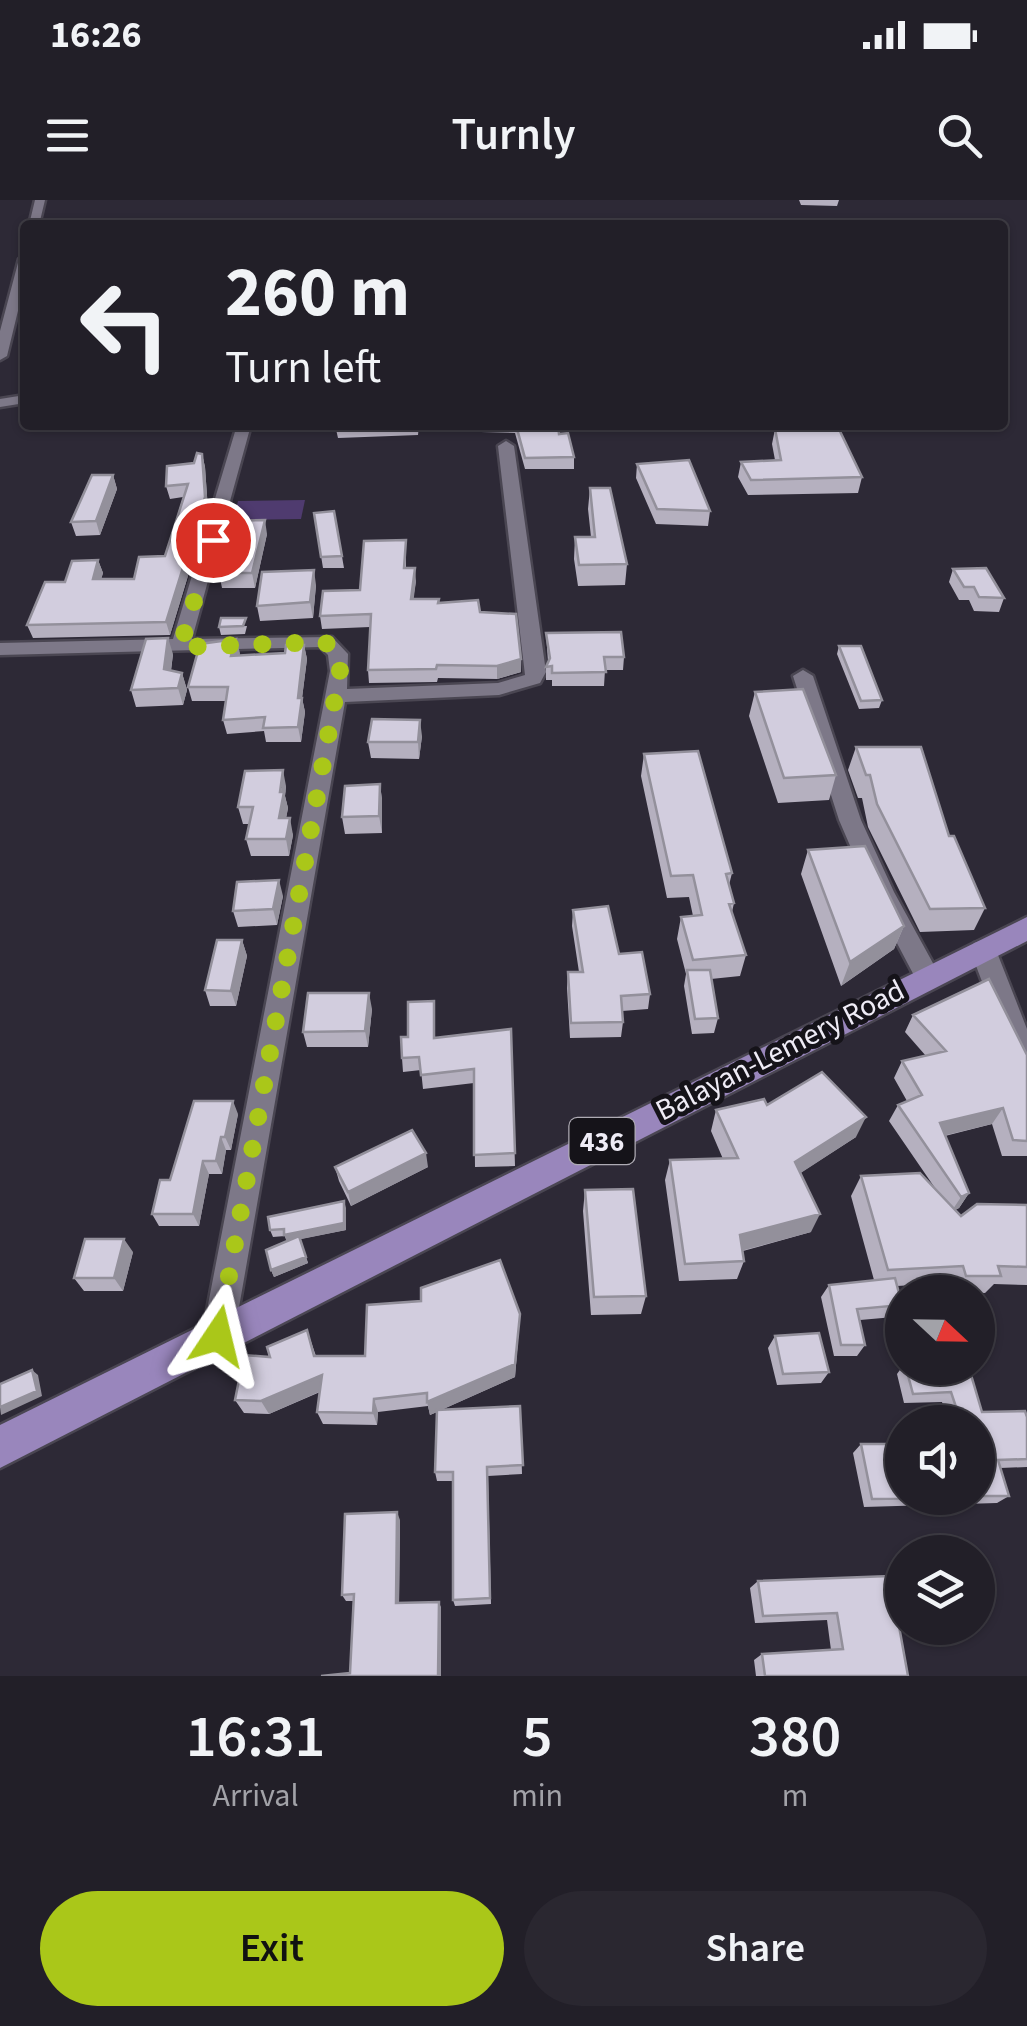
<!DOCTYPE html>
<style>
:root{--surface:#221f28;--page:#2a2730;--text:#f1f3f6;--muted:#a2a2a8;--line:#3f3d45;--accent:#aac719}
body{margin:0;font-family:"Source Sans 3",sans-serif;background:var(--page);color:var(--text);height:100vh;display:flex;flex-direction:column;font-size:38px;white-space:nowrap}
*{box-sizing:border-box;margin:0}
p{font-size:32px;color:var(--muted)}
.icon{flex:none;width:55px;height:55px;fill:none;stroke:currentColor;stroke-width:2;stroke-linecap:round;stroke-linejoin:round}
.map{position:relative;height:1476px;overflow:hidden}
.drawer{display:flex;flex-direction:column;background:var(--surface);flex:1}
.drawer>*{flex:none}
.banner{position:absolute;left:20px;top:20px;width:988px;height:210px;border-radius:10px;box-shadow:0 2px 8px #0004,0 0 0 2px var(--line);background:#221f28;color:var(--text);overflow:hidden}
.needle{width:65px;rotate:112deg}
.controls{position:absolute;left:885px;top:1075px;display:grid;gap:20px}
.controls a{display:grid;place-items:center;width:110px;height:110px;border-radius:50%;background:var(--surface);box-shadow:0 2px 8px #0004,0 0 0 2px var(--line);font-size:50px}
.pin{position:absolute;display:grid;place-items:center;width:85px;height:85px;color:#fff;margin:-42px;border:5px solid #fff;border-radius:50%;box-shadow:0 2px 10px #0007}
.me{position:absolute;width:110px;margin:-55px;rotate:10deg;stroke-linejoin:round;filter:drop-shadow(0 0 8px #0008)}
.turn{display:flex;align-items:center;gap:35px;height:210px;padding:0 40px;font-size:45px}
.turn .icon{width:130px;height:130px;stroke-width:2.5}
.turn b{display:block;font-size:70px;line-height:85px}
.eta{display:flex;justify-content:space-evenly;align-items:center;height:170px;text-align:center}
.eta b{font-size:60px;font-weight:600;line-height:70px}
.primary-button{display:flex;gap:20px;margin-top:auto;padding:20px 40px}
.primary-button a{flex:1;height:115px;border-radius:60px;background:var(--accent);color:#111;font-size:40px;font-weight:600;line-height:115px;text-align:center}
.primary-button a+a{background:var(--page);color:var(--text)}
.status{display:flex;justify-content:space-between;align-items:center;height:70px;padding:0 50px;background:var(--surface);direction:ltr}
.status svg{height:28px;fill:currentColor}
header{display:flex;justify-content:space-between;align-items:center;height:130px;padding:0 40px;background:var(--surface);font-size:45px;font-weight:600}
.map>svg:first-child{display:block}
.green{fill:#4f3b6f}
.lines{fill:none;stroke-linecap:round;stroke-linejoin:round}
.minor-casing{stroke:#4a4652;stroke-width:5}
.primary-casing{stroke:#4a4652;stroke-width:5}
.minor{fill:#7d7888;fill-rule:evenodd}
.primary{fill:#9986bc;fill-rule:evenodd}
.wall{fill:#b5b0bf}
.shaded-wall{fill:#93909b}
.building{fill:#d2cdde;stroke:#93909b;stroke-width:2.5}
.route{stroke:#aac719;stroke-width:18;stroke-dasharray:0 32.4}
.labels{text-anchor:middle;stroke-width:10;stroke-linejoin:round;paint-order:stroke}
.shield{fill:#151319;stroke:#aeabb4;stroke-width:2.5}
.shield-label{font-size:28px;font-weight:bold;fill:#efecf6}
.street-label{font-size:30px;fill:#efecf6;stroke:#151319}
</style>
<div class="status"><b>16:26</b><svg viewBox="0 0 49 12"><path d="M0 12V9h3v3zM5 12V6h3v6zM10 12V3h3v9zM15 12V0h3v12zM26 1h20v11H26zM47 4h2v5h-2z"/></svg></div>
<header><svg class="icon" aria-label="menu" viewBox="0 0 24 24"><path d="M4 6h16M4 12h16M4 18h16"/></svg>Turnly<svg class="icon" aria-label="search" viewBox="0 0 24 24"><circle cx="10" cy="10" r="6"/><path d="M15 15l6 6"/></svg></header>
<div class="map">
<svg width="1027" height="1476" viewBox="0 0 1027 1476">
<rect width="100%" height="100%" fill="#2d2936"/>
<path class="green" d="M305,300l-4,19 -68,1 5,-19z"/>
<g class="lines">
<g class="minor-casing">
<path id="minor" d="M35,0h10l-6,25h-10z
M25,56v26l-18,74 -7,4v-29l19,-72z
M25,195v8l-25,4v-8z
M237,225h14l-59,214 140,-2 16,17 -1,35 151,-6 27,-8 -27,-229 8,-5 8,5 32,226 -6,11 -41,12 -154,7 -111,634 -4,12 -12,4 -12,-4 -4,-12 128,-665 -2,-16 -8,-8 -320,8v-12l173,-4z
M803,470l10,6 48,144 33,72 46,84 -4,7h-18l-48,-91 -31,-72 -46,-144z
M983,740l9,3 4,7 31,79v46l-10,-4 -4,-8 -43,-113 4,-7z"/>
</g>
<g class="primary-casing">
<path id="primary" d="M1027,717v24l-1027,527v-43z"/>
</g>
<use href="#minor" class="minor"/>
<use href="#primary" class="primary"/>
</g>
<path class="wall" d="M799,0h40l-2,6 -36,-1z
M335,225h84l-1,10 -80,3z
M481,225h77l1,9 15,23v12h-49l-10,-36 -34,-1z
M799,225h38l25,52 -4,16 -110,2 -10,-18 3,-15 34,-2 -3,-16 3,-15 23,-1z
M202,254l3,13 3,43 -38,125 -137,3 -6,-13 38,-43 33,-22 5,13 -2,6h33l31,-23 18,-59 -13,2 -4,-13 28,-23z
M637,264l73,47 -2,15 -52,-2 -20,-46z
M113,275l4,14 -17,46 -24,1 -5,-14z
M590,288l37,76 -2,21 -47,1 -4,-27 1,-22h16l-3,-28z
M334,311l10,57h-21l-9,-55z
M267,334l-12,54h-33l-3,-15z
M406,340v28l10,13 -3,18 67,13 41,47v13l-24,7 -59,-1 -1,4 -68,1 -1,-13 2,-43 -48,2 -2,-13 40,-26z
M953,369l51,29 -5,14 -25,-1 -5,-11h-10l-10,-18z
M316,385l-3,33 -53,3 -3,-15z
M247,426l-2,8 -24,1 -2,-8z
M546,433l78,24 -1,13h-18l-1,16h-52v-6h-6v-13l2,-5z
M304,445l3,14 -5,39 3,14 -4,30h-35l-2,-11 -37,3 -4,-14 3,-19h-34l-4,-14 52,-34 -1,3 46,-3z
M839,446l43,54 -3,8 -20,1 -22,-55z
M173,454l-2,17 11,2 5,17 -4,15 -47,2 -5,-17z
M755,492l81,83 -7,25 -51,3 -29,-87z
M422,536l-3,23 -48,-1 -3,-16z
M856,547l93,89 36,72 -11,22 -54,2 -52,-105 -6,-29h-4l-10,-28z
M644,554l88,119 -3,12 5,18 -2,9 14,43 -6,21 -29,3 7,39 -4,15 -22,1 -8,-48 2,-12 -9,-35 4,-22 12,-1 -4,-19 -22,1 -26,-122z
M380,584l2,16v33l-37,1 -3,-17z
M286,586l-1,10 3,12 -2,10 7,17 -4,21h-38l-5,-17 4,-15h-7l-5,-17z
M808,650l96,76 -10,23 -53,37 -40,-112z
M283,696l-6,29 -39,2 -5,-16z
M573,710l46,44 31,40 -2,15 -26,2 1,11 -2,15 -51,1 -3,-50 1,-16h11l-7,-46z
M242,740l5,16 -11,50h-26l-5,-16z
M434,801l1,37 76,-9 4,137 -40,1 -1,-84 -51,6 -2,-19 -18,2 -1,-14 6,-21z
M372,809l-4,38h-61l-4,-15z
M913,815l114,40v101h-25l-10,-32 -47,12 24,57 -10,15 -4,2 6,6 66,-11v80l-33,-1 -9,9 -34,-1 -2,-9 -52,3 5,20 -8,11 -34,3 5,25 -8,11h-23l-13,-59 8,-12 45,-5 -23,-84 10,-20 76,15 -48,-70 9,-16 9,-4 -13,-23 8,-17 24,-5 -21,-24z
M767,905l89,32 -56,36 11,59 -68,19 1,10 -7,18 -58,2 -14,-101 5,-20 53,-1 -12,-28 5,-21z
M238,914l-7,36h-5l-4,24h-13l-10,52h-40l-7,-12 18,-34z
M335,967h93l-77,39 -12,-25z
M585,990l61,106 -5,18 -50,1 -8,-104z
M346,1008v22l-46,9 8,24 -34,14 -3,-7 16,-29 -2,-5 -12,1 -3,-7z
M133,1052l-10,39h-39l-10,-13z
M520,1114l-5,63 -74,33 79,-4 2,68 -34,2 3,128 -36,2 -2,-6v-119h-16l-2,-9 2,-60 -7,3 -2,-9 -50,6 -1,13 -54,-1 -6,-12 3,-20 -51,22 -25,-1 -9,-13 35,-43 37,-27 9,26h49z
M775,1136l54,36 -8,11 -44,2 -9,-37z
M902,1167l67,1 13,44 45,5v50l-27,1 9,28 -12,7 -133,4 -11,-54 8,-9 41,54h76v-76h-30l-6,-20 -38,1 -7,-29z
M400,1320l-1,83 40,-1 2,6 -91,65 3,-72h-7l-4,-6z
M890,1376l18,100h-152l-2,-16 8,-6 69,-4 -4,-30 -72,3 -5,-35 8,-7z"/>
<path class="shaded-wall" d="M202,254l3,13 3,43 -38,125 -4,-13z
M113,275l4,14 -17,46 -4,-14z
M265,320l2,14 -12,54 -3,-15z
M98,360l5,13 -6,20 -4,-14z
M415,368l1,13 -4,31 -1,-13z
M314,370l2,15 -3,33 -3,-16z
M168,438l5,16 -4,31 -5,-16z
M236,439l4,14 -5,17 -4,-14z
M304,445l3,14 -5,39 3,14 -4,30 -3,-15v-29z
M521,459v13l-24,7v-13z
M182,473l5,17 -4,15 -5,-17z
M420,520l2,16 -3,23 -1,-17z
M283,570l3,16 -1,10 3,12 -5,27 -4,-17z
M380,584l2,16v33l-3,-17z
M290,618l3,17 -4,21 -3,-17z
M279,680l4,16 -6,29 -4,-16z
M904,726l-10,23 -53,37 9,-24z
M242,740l5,16 -11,50 -5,-15z
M369,793l3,16 -4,38 -3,-16z
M233,901l5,13 -7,36 -6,-13z
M1003,908l-11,16 -62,15 10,-16z
M866,917l-10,20 -69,45 8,-20z
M221,937l5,13 -4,24 -6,-13z
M426,953l2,14 -77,39 -3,-14z
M203,961l6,13 -10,52 -6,-12z
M969,993l-10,15 -8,4 10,-15z
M344,1001l2,7v22l-59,12 -3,-7z
M820,1014l-9,18 -78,21 7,-18z
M124,1039l9,13 -10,39 -9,-13z
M306,1057l2,6 -34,14 -3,-7z
M520,1114l-5,63 -85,38 -3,-13z
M32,1170l6,5 4,21 -41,19 -1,-8z
M322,1175l6,13 -59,26 -8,-13z
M374,1199l4,13 -1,13 -4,-12z
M397,1312l3,8 -1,89 -3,-6z
M439,1402l2,6v68h-3z"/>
<path class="building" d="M516,225h42l1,9 9,-1 6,24 -49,1z
M800,225h37l25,52 -111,3 -10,-18 40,-2 -6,-31 26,-2z
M197,253l5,1 3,43 -39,125 -139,3 18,-43h20l7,-21 26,-1 -5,19h41l5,-22 26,-1 23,-72 -22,2 1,-20 27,-3z
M689,260l21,51 -53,-2 -20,-45z
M92,275h21l-17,46 -25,1z
M590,288h20l17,76 -48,1 -4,-28h20z
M334,311l8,45 -21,1 -7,-44z
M265,320l-13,53h-33l14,-52z
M406,340l-2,28h11l-4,31h28l-1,4 40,-3 2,12 36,2 5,45 -24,7 -60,-1 -1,4 -68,1 3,-56 -51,2 3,-25 37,-1 4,-49z
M986,368l18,30 -25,-1 -5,-10h-10l-11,-18z
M314,370l-4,32 -53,4 5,-34z
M221,418h25l-3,8 -24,1z
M621,432l3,25h-20l2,15 -54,1v-7l-6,1 4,-9 -4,-25z
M168,438l-4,31 18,4 -4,15 -47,2 15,-51z
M236,439l-5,17 54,-3 1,-8h18l-6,53h4l-4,29 -35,1 2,-11 -42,3 5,-33h-40l12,-43z
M839,446h22l21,54 -21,1z
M803,489l33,86 -52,3 -29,-86z
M372,519l48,1 -2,22h-50z
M856,547h65l28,89h5l31,72 -55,1 -53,-105 -7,-29h-4z
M698,551l34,122 -6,1 8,29 -5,1 17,51 -53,5 -12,-43 21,-2 -9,-40 -22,1 -27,-122z
M283,570l-3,22h4l-5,26h11l-4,21h-40l7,-32h-15l7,-36z
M380,584l-1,32 -37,1 3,-31z
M865,646l39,80 -54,36 -42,-112z
M279,680l-6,29 -40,2 4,-29z
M608,706l11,48 23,-2 8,42 -29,2 2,26 -52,1 -3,-51h15l-10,-62z
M217,740h25l-11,51 -26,-1z
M687,770h23l8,48 -23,1z
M989,779l38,76v86l-14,-1 -10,-32 -63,15 29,70 -8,4 -63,-92 24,-10 -20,-34 44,-10 -33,-36z
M308,793h61l-4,38 -62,1z
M434,801v37l77,-9 4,124 -41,2v-86l-53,6 -2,-18 -17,1 -1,-21h7v-35z
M822,872l44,45 -71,45 25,52 -80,21 4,26 -59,3 -15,-104 68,-2 -22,-48 48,-11 3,6z
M194,901h39l-8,36h-4l-5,24h-13l-10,53h-41l8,-34h10z
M412,930l14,23 -78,39 -13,-25z
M920,973l41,43 16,-12 50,1v62l-29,-1 3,10h-35l-3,-10 -75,4 -27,-94z
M633,989l13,107 -52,1 -9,-107z
M344,1001v22l-60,12v-6l-14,1 -2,-13z
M299,1036l7,21 -35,13 -5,-20z
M85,1039h39l-10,39h-40z
M500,1060l20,54 -5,50 -88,38v-9l-53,6 -1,14 -56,-1 5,-37 -61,26 -26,-1 9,-45 26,2 -3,-10 40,-17 7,26h51l2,-51 54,-4v-13z
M895,1078l7,27 -45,4 8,36h-24l-12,-60z
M819,1133l10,39 -46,2 -8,-38z
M906,1168h63l13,44 43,-1 2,6v42l-29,1 11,36h-31v-74h-17l-10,-30 -38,2z
M32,1170l5,21 -37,16v-23z
M520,1206l3,59 -36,2 3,131 -37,2v-128h-18l2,-62z
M861,1244h29l4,16h8v38h32l-62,1z
M397,1312l-1,91 43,-1 -1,74h-117l29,-3 4,-79 -12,1 3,-81z
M890,1376l18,100h-143l-3,-22 81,-5 -6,-36 -74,3 -5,-35z"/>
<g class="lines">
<path class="route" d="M213,340l-33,107 145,-5 13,12 2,17 -122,665"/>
</g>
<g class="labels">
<rect class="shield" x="569.5" y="918" width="65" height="46" rx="8"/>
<g class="shield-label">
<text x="602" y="951">436</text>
</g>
<g class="street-label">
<text transform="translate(780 850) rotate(-27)" y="10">Balayan-Lemery Road</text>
</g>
</g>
</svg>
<div class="controls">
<a><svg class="needle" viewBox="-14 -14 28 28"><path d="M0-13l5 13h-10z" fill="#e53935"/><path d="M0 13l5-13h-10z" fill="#a2a2a8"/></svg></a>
<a><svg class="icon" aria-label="sound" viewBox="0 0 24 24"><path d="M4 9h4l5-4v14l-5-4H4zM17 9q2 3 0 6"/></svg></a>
<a><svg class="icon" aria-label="layers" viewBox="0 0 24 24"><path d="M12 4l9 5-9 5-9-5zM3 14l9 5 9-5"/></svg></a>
</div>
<div class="pin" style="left:213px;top:340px;background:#d93025"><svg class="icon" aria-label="arrive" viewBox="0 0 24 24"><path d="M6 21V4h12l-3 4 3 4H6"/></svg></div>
<svg class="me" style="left:218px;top:1136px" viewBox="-20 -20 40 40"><path d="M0-17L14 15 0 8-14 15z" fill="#aac719" stroke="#fff" stroke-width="4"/></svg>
<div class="banner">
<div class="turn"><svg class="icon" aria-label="left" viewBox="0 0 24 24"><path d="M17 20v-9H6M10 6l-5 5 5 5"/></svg><div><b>260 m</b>Turn left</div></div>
</div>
</div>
<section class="drawer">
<div class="eta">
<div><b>16:31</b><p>Arrival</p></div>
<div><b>5</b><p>min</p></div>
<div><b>380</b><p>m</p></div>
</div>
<div class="primary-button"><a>Exit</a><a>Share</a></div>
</section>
